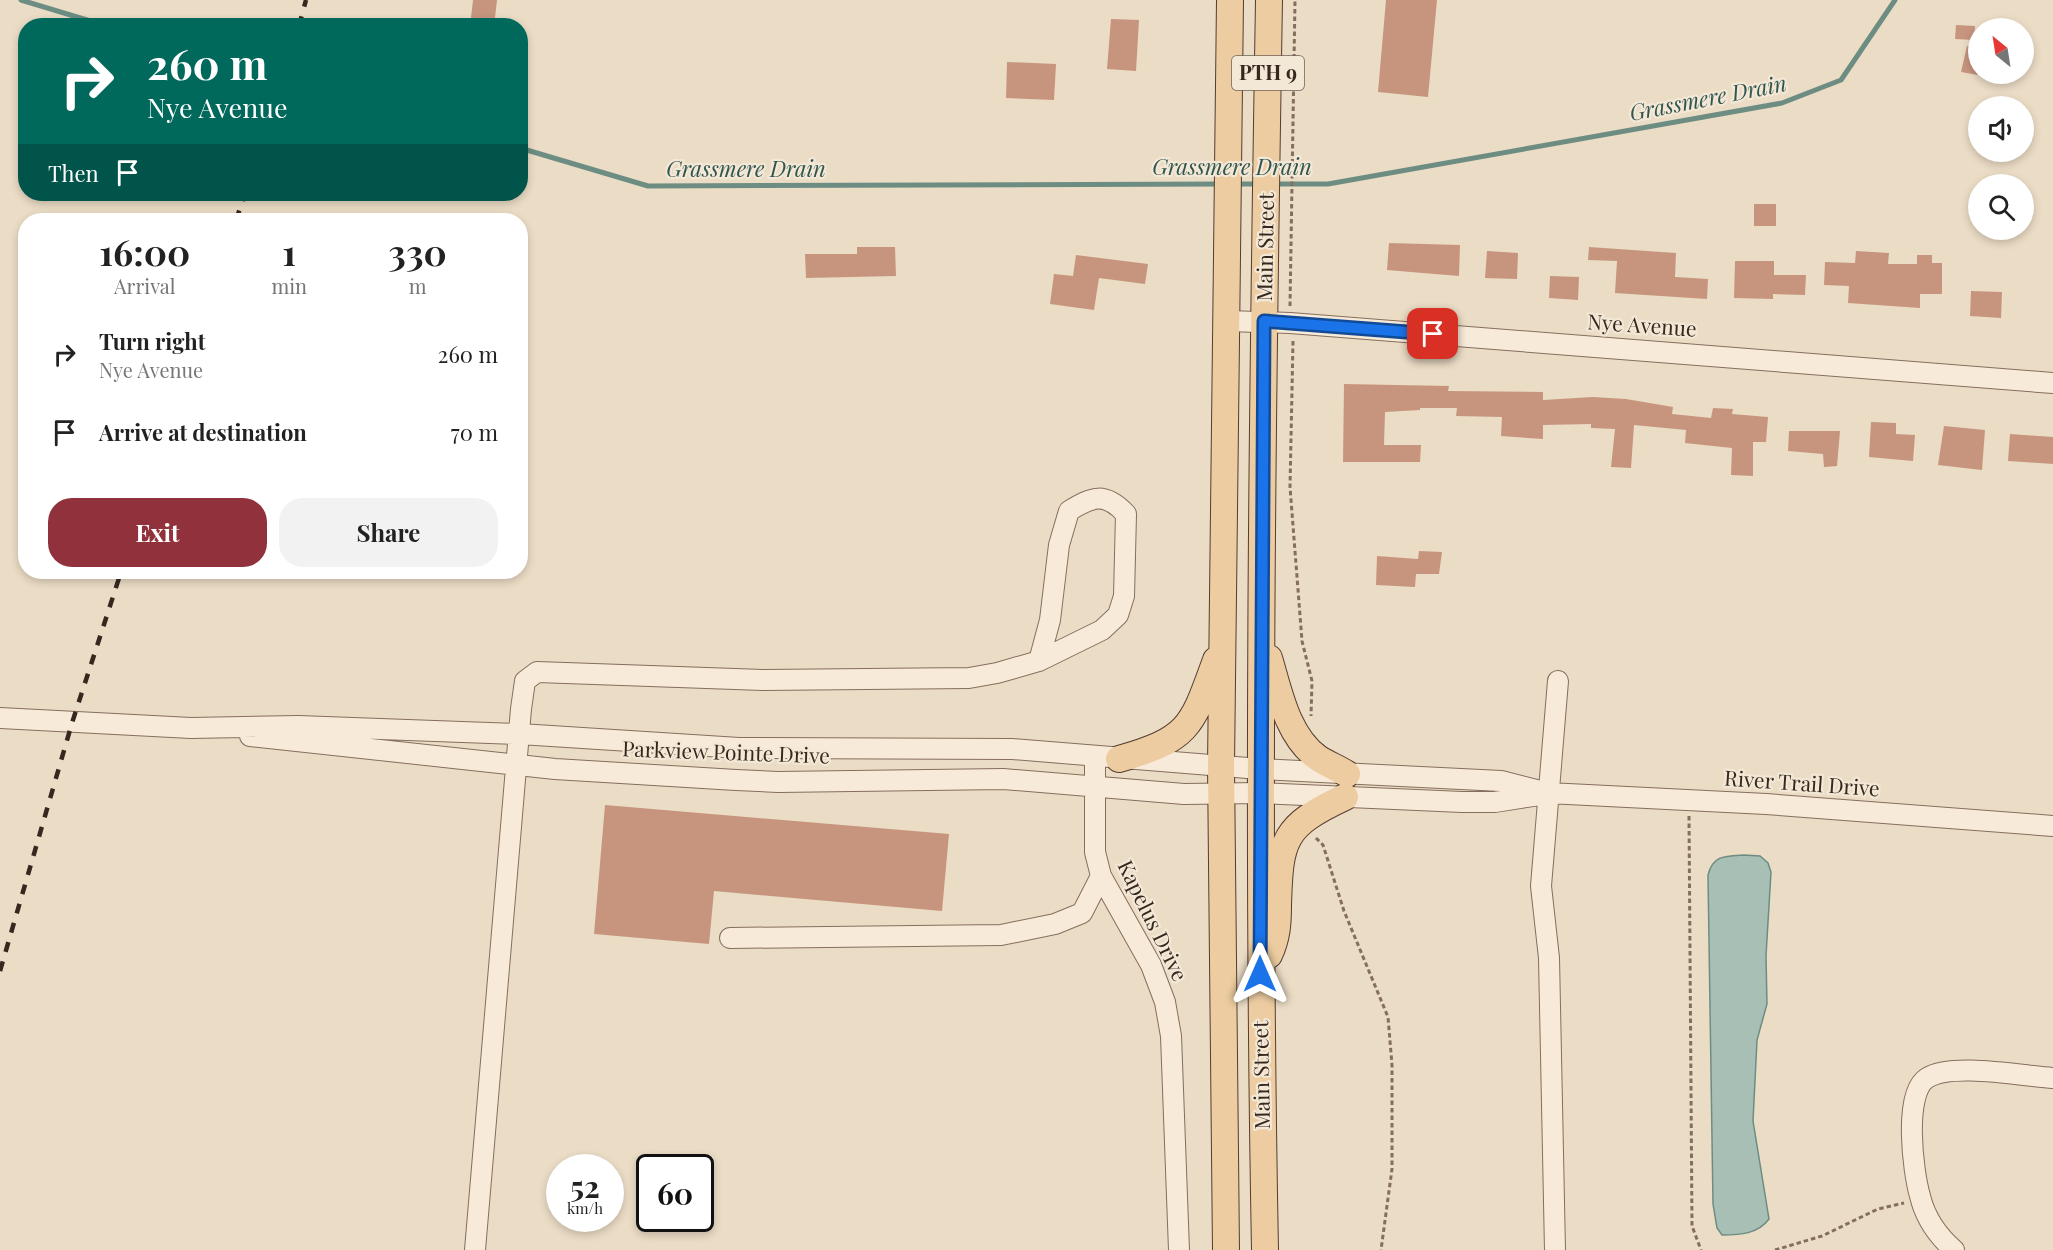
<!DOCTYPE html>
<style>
:root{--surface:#fff;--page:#f2f2f2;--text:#222;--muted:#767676;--accent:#90313b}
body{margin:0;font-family:"Playfair Display",serif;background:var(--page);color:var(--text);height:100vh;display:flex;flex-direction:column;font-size:22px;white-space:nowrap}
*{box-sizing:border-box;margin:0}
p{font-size:20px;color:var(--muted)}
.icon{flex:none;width:33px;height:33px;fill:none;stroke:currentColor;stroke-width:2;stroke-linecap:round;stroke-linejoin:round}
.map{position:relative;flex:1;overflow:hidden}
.drawer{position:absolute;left:18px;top:213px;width:510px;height:366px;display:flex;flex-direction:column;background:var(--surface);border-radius:24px;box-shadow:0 3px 9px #0003}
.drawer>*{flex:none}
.banner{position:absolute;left:18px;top:18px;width:510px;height:183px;border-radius:24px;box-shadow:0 3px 9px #0003;background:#00695c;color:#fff;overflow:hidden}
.needle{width:39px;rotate:330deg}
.fabs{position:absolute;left:1968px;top:18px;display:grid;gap:12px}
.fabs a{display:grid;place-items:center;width:66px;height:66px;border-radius:50%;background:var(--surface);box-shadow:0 3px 9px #0003;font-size:30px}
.speed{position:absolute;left:546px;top:1154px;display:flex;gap:12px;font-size:30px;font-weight:700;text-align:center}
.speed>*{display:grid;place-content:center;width:78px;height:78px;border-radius:50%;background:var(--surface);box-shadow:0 3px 9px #0003;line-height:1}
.speed small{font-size:15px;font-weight:400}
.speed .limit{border:3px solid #111;border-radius:9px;background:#fff;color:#111}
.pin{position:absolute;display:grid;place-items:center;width:51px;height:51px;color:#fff;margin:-26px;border-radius:12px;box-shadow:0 3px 9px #0006}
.me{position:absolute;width:66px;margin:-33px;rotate:0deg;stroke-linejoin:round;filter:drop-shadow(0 0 4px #0008)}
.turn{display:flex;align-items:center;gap:21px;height:126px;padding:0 30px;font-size:27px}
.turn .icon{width:78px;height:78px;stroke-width:2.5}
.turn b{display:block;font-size:42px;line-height:51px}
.then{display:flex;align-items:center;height:57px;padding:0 30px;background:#0003;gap:12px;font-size:22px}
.eta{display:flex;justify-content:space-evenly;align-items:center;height:102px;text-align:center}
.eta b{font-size:36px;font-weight:700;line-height:42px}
.action{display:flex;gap:12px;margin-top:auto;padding:12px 30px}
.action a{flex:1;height:69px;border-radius:24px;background:var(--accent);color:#fff;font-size:24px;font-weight:700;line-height:69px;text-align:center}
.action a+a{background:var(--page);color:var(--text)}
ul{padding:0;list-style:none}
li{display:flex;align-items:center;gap:18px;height:78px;padding:0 30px}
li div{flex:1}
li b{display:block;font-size:22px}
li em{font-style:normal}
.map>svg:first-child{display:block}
.water{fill:#a7bfb5;stroke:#6e8d82;stroke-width:1.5}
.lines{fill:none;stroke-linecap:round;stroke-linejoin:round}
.stream{stroke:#6e8d82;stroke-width:5}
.building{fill:#c7957e}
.minor-casing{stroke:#856e5d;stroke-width:22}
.major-casing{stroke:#533d30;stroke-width:28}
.path{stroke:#856e5d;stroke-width:3;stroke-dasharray:4.5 3;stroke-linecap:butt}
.minor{stroke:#f7ead8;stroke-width:20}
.major{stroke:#eccca0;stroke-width:26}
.rail{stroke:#36281f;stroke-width:4.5;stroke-dasharray:10 10;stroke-linecap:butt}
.route-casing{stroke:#114b97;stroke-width:15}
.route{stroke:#1a73e8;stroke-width:10}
.labels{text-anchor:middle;stroke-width:4.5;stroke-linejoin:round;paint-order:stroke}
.shield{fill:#f3e7d5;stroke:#6f6156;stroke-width:1.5}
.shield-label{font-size:20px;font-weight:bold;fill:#36281f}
.street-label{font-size:21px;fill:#36281f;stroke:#f3e7d5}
.water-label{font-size:22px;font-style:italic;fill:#30554f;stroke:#f3e7d5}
</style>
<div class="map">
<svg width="2053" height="1250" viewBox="0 0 2053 1250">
<rect width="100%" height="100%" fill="#ebdcc5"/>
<path class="water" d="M1744,855l16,1 8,7 3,9 -5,84 1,48 -10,36 -4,81 16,98c-11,15 -29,16 -47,16l-5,-7 -4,-24 -5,-329c5,-20 17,-19 36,-20z"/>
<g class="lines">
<path class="stream" d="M21,0l86,26
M520,148l128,38 573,-2
M1234,184h26
M1273,184h55l454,-81 59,-23 54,-80"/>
</g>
<path class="building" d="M473,0h24l-3,26h-24z
M1386,0h51l-9,97 -50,-5z
M1111,19l28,1 -3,51 -29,-2z
M1956,25l19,1 -1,14 -19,-1z
M1967,46l11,3v26l-17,-3z
M1007,62l49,2 -2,36 -48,-2z
M1754,204h22v22h-22z
M1389,243l71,2 -1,31 -72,-6z
M857,247h38l1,29 -90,2 -1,-24h52z
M1589,247l87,6 -1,24 33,2 -1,20 -92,-6 2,-32 -29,-1z
M1487,251l31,2 -1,26 -32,-1z
M1856,251l33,2 -1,11h29v-9h15v8h10v31h-22v14l-72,-5 1,-17 -25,-1 1,-23 30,1z
M1076,255l72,9 -3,20 -46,-6 -5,32 -44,-6 4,-30 19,2z
M1735,261h39v14h32l-1,20 -32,-1v5l-39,-1z
M1550,276l29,1 -1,23 -29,-2z
M1971,291l31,1 -1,26 -31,-2z
M1344,384l105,2 -1,5 95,1v8l50,-3 33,2 47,8 -1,7 39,4 2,-10 20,1 -1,5 36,3 -2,25h-13v34l-22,-1 1,-27 -47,-5 1,-13 -52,-5 -3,43 -20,-1 4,-38 -24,-1v-4l-48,1v14l-42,-3 1,-19 -46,-1 1,-8h-37v2l-35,2 -1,33h37l-1,17h-77z
M1871,422l25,1v11l19,1 -2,26 -44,-4z
M1944,426l41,4 -3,40 -44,-5z
M1789,431h51l-3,35 -13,1 -1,-13 -35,-3z
M2010,434l43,3v27l-45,-3z
M1419,551l23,1 -3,22h-23l-1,13 -39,-2 1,-29 41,3z
M605,805l344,29 -7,77 -228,-20 -5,53 -115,-10z"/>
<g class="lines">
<g class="minor-casing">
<path id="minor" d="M1228,321l62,2 763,60
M0,718l191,10 107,-2 222,8 219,14 273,1 248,20 241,12 47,12 218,11 287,22
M250,736l305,33 181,11 42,2 225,-3 181,15 76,-1 202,9h33l45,-7
M1095,757v95l6,24 50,89 14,37 6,34 8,214
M730,938l271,-3 54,-11 27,-11 19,-37
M475,1250l46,-541 4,-28 12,-9 226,8 206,-2 28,-5 42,-12 63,-31 16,-15 6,-19 2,-82c-21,-22 -33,-18 -57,-3l-10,34 -9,75 -11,41
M1555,1250l-6,-292 -8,-72 17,-205
M1954,1250c-16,-14 -29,-33 -34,-54 -7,-24 -17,-103 7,-118 25,-16 95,-2 126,0"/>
</g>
<g class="major-casing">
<path id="major" d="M1269,658c10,33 18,78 49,100 9,6 20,10 29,16
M1119,759c71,-20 73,-33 97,-99
M1269,955c8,-17 9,-31 9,-50 2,-66 5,-79 67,-108
M1226,1250l-5,-484 9,-766
M1265,1250c-8,-417 -3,-833 4,-1250"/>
</g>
<path class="path" d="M1290,306l5,-306
M1293,341l-3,146 12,154 10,40 -1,35
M1689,816l3,410 9,24
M1316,838l7,7 21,66 44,106 4,48v104l-11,81
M1775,1250l47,-14 56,-27 26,-6"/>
<use href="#minor" class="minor"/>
<use href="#major" class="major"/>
<path class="rail" d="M299,26l7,-26
M236,220l9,-26
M0,971l72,-248 49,-151"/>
</g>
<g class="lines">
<g class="route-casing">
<path id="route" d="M1260,974l4,-653 169,13"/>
</g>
<use href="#route" class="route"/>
</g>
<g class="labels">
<rect class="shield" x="1232" y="56" width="72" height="34" rx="4.5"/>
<g class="shield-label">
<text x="1268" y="80">PTH 9</text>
</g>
<g class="street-label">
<text transform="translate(1266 247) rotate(-89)" y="7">Main Street</text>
<text transform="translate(1642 326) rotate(4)" y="7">Nye Avenue</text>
<text transform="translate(726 753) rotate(2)" y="7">Parkview Pointe Drive</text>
<text transform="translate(1802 784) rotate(4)" y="7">River Trail Drive</text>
<text transform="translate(1152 921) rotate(64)" y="7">Kapelus Drive</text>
<text transform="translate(1262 1075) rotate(-91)" y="7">Main Street</text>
</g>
<g class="water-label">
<text transform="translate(1708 98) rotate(-11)" y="8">Grassmere Drain</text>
<text x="1232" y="175">Grassmere Drain</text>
<text x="746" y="177">Grassmere Drain</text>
</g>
</g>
</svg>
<div class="fabs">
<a><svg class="needle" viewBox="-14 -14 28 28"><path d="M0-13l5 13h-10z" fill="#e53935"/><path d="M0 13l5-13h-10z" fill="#767676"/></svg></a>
<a><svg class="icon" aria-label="sound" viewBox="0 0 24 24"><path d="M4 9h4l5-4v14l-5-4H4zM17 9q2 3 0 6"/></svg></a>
<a><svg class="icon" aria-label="search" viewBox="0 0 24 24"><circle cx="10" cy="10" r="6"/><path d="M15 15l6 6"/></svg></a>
</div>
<div class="speed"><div>52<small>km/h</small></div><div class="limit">60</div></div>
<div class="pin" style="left:1433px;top:334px;background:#d93025"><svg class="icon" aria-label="arrive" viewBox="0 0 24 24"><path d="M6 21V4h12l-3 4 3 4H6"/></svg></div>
<svg class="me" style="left:1260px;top:974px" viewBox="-20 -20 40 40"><path d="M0-17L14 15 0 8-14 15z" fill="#1a73e8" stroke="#fff" stroke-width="4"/></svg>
<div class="banner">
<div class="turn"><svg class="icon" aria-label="right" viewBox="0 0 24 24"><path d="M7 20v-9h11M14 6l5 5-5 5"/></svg><div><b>260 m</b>Nye Avenue</div></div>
<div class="then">Then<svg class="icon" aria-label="arrive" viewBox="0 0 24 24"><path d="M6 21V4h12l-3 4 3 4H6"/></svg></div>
</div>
<section class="drawer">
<div class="eta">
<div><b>16:00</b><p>Arrival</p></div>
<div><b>1</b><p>min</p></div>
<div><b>330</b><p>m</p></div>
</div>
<ul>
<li><svg class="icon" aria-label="right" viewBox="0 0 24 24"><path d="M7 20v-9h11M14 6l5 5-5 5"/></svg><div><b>Turn right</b><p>Nye Avenue</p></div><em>260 m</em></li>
<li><svg class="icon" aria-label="arrive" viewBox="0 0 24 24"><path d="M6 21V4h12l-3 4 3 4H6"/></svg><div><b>Arrive at destination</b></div><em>70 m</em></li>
</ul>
<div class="action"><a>Exit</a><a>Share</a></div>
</section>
</div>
